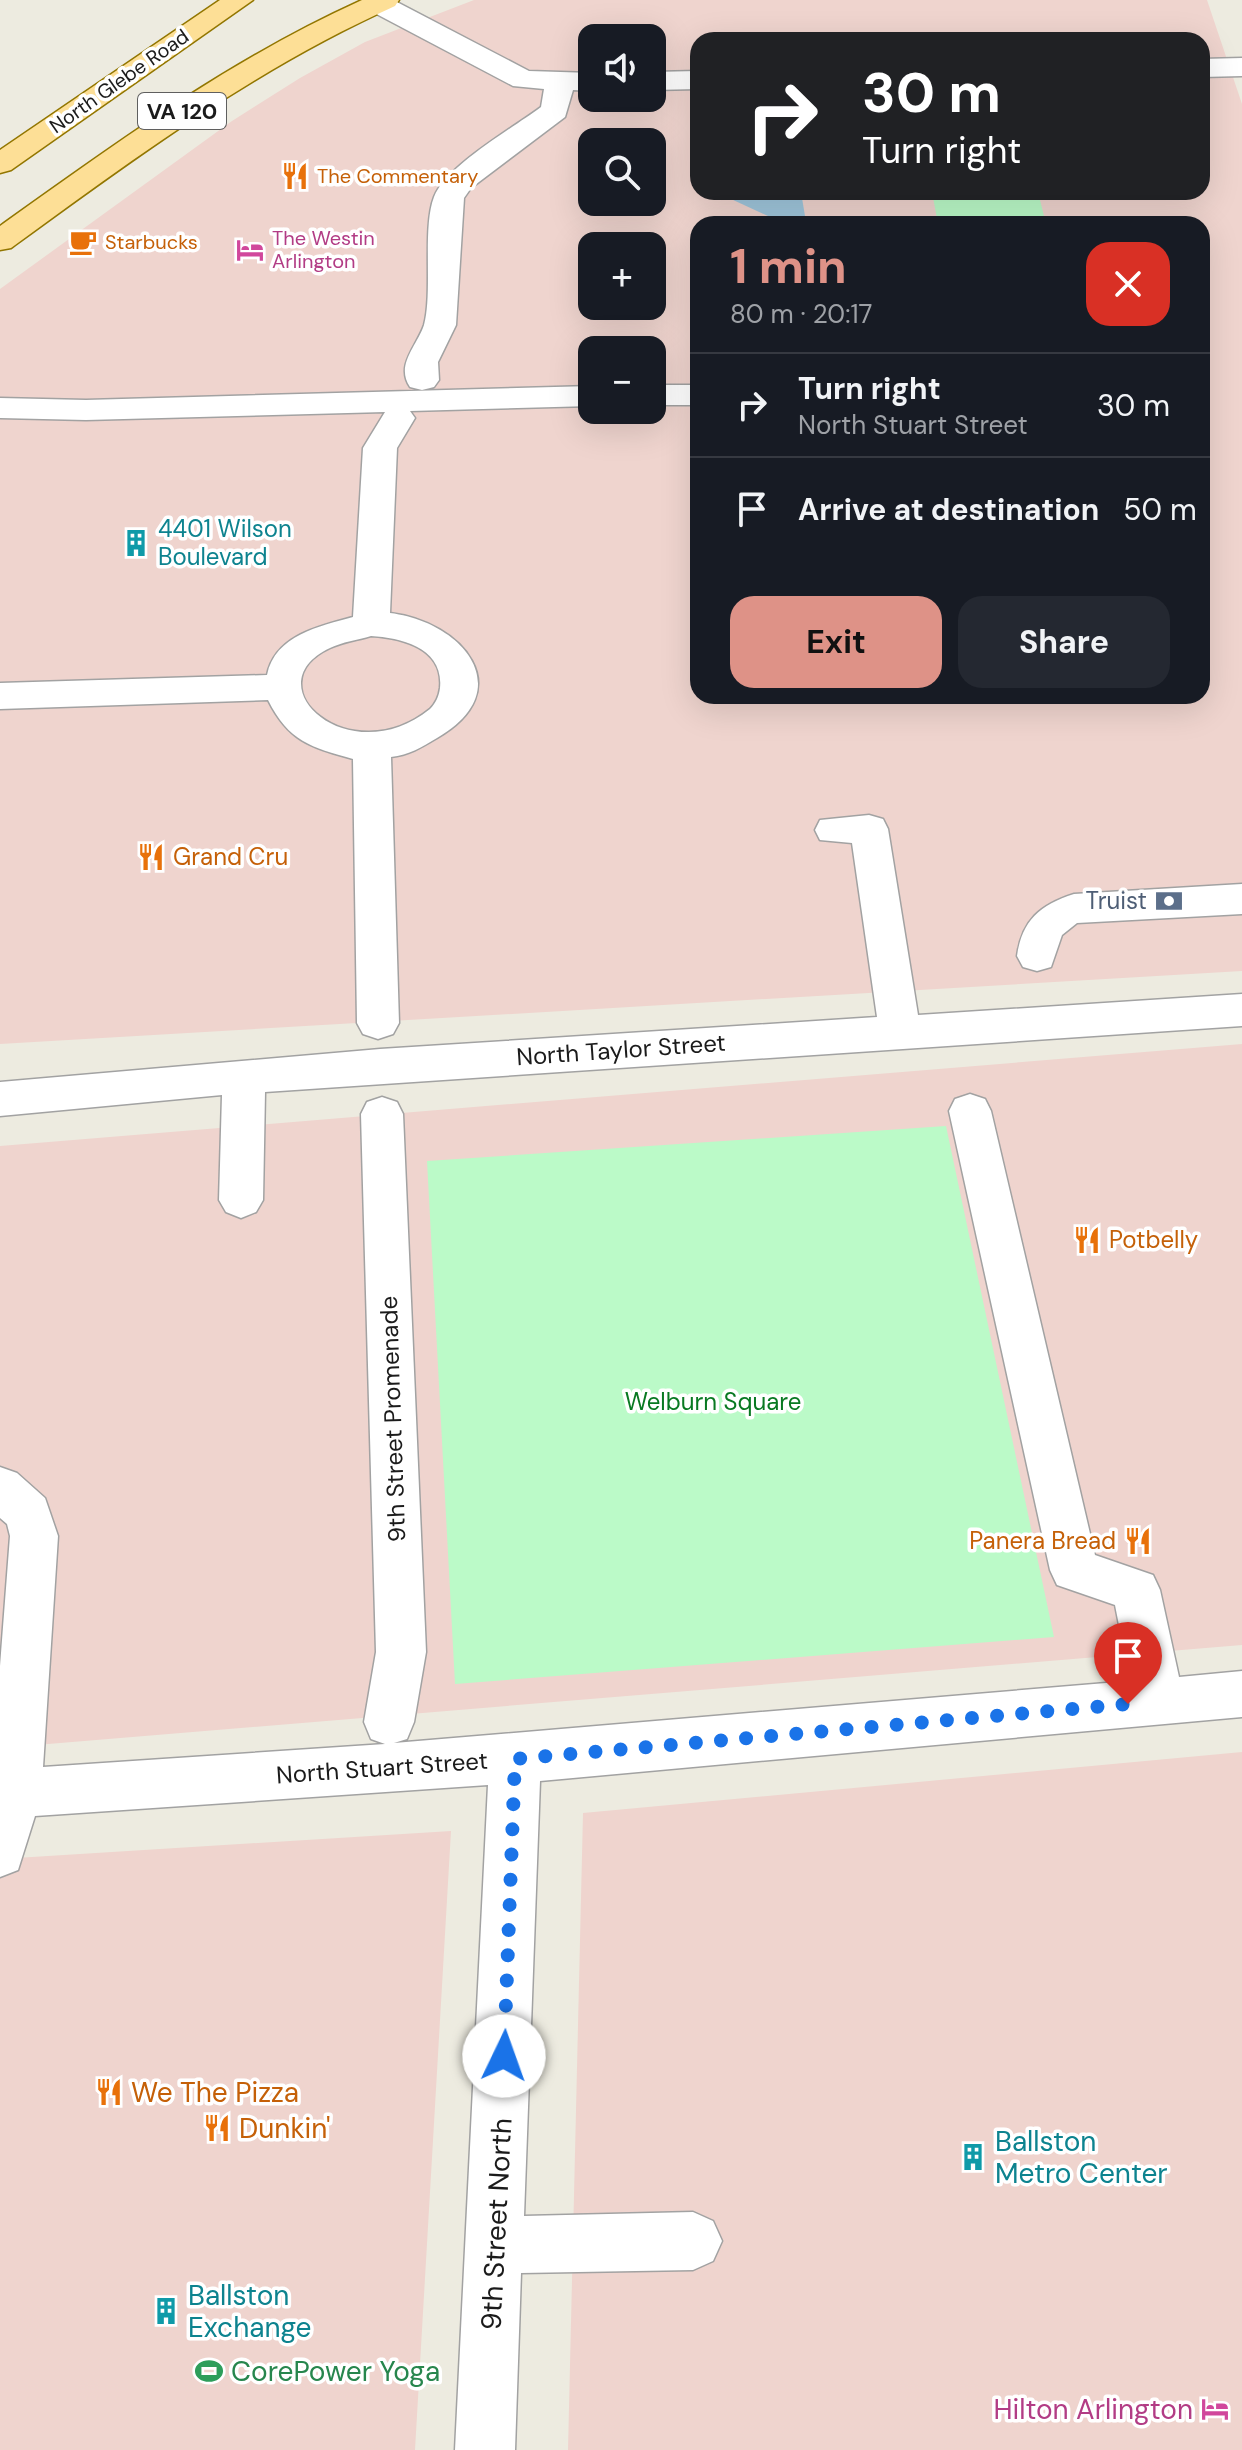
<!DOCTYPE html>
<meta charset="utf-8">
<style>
:root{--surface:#171b24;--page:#242831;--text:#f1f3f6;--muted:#9ea1a6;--line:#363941;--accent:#de9287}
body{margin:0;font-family:"DM Sans",sans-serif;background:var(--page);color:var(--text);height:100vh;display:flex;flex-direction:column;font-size:30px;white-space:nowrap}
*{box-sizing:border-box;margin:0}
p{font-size:26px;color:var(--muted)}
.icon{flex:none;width:44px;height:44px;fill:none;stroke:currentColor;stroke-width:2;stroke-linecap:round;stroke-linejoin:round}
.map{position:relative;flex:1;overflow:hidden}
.side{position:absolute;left:690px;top:216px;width:520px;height:488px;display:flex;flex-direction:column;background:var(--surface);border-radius:24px;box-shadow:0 8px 32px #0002}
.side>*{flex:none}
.hud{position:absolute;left:690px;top:32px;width:520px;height:168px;border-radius:24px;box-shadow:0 8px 32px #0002;background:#202124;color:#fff;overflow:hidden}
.fabs{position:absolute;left:578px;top:24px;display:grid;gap:16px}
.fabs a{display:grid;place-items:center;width:88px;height:88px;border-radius:16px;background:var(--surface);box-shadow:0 8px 32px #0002;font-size:40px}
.pin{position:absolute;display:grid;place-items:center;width:68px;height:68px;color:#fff;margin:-82px -34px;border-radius:50% 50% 50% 0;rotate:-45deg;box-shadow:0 0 8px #0007}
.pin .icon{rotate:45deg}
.me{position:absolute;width:88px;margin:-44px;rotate:3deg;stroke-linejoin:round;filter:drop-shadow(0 0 6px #0008)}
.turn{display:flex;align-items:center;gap:28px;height:168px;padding:0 40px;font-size:36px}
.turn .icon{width:104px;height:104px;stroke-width:2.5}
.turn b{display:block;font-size:56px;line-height:68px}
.round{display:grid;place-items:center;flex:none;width:84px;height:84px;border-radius:24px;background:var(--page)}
.summary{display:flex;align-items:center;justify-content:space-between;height:136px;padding:0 40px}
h1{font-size:48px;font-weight:700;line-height:60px;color:var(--accent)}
.primary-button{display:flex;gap:16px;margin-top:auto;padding:16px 40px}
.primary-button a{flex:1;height:92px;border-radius:24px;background:var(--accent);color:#111;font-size:32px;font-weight:700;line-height:92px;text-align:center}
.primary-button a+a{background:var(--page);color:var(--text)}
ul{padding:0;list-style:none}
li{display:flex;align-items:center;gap:24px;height:104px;padding:0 40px;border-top:2px solid var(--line)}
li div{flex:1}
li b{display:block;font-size:30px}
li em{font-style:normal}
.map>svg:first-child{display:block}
.commercial{fill:#efd4ce;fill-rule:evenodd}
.park{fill:#bbfac8}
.water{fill:#9fc6dc}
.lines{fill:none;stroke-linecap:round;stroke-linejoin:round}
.minor-casing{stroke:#a2a2a2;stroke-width:3}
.major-casing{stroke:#927600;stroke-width:3}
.minor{fill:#fff;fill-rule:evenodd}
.major{fill:#fddf96;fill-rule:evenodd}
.route{stroke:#1a73e8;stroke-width:14;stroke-dasharray:0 25.2}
.labels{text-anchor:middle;stroke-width:7;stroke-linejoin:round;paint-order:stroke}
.far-street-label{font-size:20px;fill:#1b1b1b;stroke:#fff}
.far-food-label{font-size:20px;fill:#c56008;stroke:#fff;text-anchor:start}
.far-hotel-label{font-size:20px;fill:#b23c85;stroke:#fff;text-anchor:start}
.shield{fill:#fff;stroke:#5f5f5f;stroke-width:2}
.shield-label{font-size:22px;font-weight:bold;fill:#1b1b1b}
.culture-label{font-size:24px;fill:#0d838f;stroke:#fff;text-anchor:start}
.food-label{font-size:24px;fill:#c56008;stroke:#fff;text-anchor:start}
.service-label{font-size:24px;fill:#4e5e75;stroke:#fff;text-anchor:end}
.street-label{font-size:24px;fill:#1b1b1b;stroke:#fff}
.park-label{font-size:24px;fill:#097922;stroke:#fff}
.near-food-label{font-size:28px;fill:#c56008;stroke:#fff;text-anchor:start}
.near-culture-label{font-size:28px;fill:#0d838f;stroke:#fff;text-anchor:start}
.near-street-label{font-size:28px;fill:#1b1b1b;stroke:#fff}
.near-leisure-label{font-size:28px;fill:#27864d;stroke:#fff;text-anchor:start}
.near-hotel-label{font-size:28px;fill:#b23c85;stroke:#fff;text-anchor:end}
</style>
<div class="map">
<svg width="1242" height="2450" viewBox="0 0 1242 2450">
<rect width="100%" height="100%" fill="#edebe0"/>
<path class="commercial" d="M474,0h733l35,104v867l-1242,73v-755l232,-168 68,-43 65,-36zM592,38h60v60h-60zM698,40h504v152h-504zM592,142h60v60h-60zM698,224h504v472h-504zM592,246h60v60h-60zM592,350h60v60h-60z
M1242,1044v601l-1242,103v-602z
M1242,1752v698h-674l15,-637z
M451,1831l-36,619h-415v-591z"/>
<path class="park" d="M932,192h106l8,32h-108z
M946,1126l108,511 -599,47 -28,-523z"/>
<path class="water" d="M731,192h70l4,24h-37l-37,-17z"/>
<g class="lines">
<g class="minor-casing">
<path id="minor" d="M365,0h28l136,71 63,2v18l-19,-1 -8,27 -94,71 -7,10 -8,127 -18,37 1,18 -5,7 -12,3 -12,-3c-15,-22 7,-41 14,-62 9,-33 -2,-97 10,-128 12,-31 79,-69 107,-90l3,-18 -31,-3 -146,-77z
M1242,58v18l-40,1v-18z
M698,71v18l-46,1v-18z
M652,385h46v20h-46z
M592,386v20l-182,5 5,7 -18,30 -7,165c73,9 130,77 47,125 -15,9 -28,17 -46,19l8,266 -6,11 -15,5 -15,-5 -6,-11 -4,-264c-42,-12 -64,-17 -85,-59l-268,9v-26l267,-8c8,-40 53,-49 86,-58l10,-169 22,-36 -299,8 -86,-2v-20l86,2zM371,636c31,2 73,12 69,52 -1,8 -4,15 -10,21 -80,65 -179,-24 -100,-61 12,-6 28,-8 41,-12z
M869,815l14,4 5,10 30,186 324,-21v32l-977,66 -2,108 -7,12 -15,6 -15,-6 -7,-12 3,-105 -222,21v-34l380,-33 497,-32 -25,-174 -32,-3 -5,-10 5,-10z
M1242,884v30l-165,9 -15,12 -11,32 -14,4 -14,-4 -6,-11c5,-36 23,-51 57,-62z
M970,1094l15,5 6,12 104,444 58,20 7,15 19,87 63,-6v46l-702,64 -16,435 169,-4 20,9 9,20 -9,20 -20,9 -172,3 -6,177h-60l33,-665 -453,31 -17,54 -18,7v-211l10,-130 -3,-12 -7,-6v-51l17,6 28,25 13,38 -15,231 342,-23 -14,-5 -7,-17 12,-70 -15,-538 6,-12 15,-5 15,5 6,12 23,538 -12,70 -7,17 -13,4 736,-62 -15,-76 -58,-20 -7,-15 -101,-459 6,-12z"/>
</g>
<g class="major-casing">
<path id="major" d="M220,0h33l-242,170 -11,3v-23z
M362,0h37l-4,6c-140,63 -261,152 -384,242l-11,2v-24c116,-83 231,-167 362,-226z"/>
</g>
<use href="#minor" class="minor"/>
<use href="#major" class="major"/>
</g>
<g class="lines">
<path class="route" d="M504,2056l11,-297 613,-55"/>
</g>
<defs>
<g id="restaurant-bare" transform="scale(2.16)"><path d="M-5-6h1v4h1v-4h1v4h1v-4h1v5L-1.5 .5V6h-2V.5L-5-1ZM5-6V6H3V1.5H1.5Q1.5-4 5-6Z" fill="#e8710a" stroke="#fff" stroke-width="2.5" paint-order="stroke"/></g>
<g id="cafe-bare" transform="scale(2.16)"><path d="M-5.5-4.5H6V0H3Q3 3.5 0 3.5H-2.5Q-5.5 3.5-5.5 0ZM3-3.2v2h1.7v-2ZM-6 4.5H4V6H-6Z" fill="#e8710a" stroke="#fff" stroke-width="2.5" paint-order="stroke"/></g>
<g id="hotel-bare" transform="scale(2.16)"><path d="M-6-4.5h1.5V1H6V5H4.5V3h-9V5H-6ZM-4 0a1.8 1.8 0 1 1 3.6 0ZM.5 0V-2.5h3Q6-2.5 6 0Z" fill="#d1479c" stroke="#fff" stroke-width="2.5" paint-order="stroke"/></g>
<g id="building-bare" transform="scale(2.16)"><path d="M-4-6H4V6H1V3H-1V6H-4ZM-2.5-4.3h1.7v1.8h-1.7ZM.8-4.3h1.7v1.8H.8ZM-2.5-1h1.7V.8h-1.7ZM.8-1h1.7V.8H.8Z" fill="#0f9aa8" stroke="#fff" stroke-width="2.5" paint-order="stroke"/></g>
<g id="bank-bare" transform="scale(2.16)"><path d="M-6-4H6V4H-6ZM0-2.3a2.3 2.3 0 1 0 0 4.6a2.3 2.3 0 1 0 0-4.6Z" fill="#5c6f8a" stroke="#fff" stroke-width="2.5" paint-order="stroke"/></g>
<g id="stadium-bare" transform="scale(2.16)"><path d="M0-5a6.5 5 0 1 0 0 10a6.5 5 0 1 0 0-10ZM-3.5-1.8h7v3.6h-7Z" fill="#2e9e5b" stroke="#fff" stroke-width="2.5" paint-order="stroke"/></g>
</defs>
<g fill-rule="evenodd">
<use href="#restaurant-bare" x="295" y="176"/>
<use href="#cafe-bare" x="83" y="242"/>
<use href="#hotel-bare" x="250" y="250"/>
<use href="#building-bare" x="136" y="543"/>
<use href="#restaurant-bare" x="151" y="857"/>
<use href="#bank-bare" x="1169" y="901"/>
<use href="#restaurant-bare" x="1087" y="1240"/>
<use href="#restaurant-bare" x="1138" y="1541"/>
<use href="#restaurant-bare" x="109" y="2092"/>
<use href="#restaurant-bare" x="217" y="2128"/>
<use href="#building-bare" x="973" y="2157"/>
<use href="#building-bare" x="166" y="2311"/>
<use href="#stadium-bare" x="209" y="2371"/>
<use href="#hotel-bare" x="1215" y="2409"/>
</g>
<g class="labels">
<g class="far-street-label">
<text transform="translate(119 81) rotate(-35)" y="7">North Glebe Road</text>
</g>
<g class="far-food-label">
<text x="317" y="183">The Commentary</text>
<text x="105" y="249">Starbucks</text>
</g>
<g class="far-hotel-label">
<text x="272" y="245">The Westin<tspan x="272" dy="23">Arlington</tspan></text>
</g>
<rect class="shield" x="138" y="93" width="88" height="36" rx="6"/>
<g class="shield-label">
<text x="182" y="119">VA 120</text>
</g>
<g class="culture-label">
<text x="158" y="537">4401 Wilson<tspan x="158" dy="28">Boulevard</tspan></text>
</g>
<g class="food-label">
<text x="173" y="865">Grand Cru</text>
<text x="1109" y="1248">Potbelly</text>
<text x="1116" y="1549" text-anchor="end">Panera Bread</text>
</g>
<g class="service-label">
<text x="1147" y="909">Truist</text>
</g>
<g class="street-label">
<text transform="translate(621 1050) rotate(-4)" y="8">North Taylor Street</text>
<text transform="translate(393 1419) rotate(-92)" y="8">9th Street Promenade</text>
<text transform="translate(382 1768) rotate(-4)" y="8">North Stuart Street</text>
</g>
<g class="park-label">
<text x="713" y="1410">Welburn Square</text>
</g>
<g class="near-food-label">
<text x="131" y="2102">We The Pizza</text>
<text x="239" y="2138">Dunkin'</text>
</g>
<g class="near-culture-label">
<text x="995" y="2151">Ballston<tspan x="995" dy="32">Metro Center</tspan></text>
<text x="188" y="2305">Ballston<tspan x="188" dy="32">Exchange</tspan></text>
</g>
<g class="near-street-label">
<text transform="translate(496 2224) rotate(-87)" y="10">9th Street North</text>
</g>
<g class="near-leisure-label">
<text x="231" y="2381">CorePower Yoga</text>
</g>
<g class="near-hotel-label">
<text x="1193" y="2419">Hilton Arlington</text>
</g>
</g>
</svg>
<div class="fabs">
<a><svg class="icon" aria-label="sound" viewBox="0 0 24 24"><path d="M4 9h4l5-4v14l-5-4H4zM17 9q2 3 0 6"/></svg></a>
<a><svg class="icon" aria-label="search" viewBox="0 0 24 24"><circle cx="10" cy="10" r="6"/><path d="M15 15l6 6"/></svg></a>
<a>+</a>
<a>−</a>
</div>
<div class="pin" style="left:1128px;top:1704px;background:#d93025"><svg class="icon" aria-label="arrive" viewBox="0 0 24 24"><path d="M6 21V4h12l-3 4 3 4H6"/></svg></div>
<svg class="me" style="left:504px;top:2056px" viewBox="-20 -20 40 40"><circle r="19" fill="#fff"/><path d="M0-13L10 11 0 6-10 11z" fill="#1a73e8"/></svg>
<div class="hud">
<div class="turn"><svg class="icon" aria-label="right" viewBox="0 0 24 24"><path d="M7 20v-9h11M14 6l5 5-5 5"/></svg><div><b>30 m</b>Turn right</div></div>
</div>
<section class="side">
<div class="summary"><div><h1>1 min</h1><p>80 m · 20:17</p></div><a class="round" style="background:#d93025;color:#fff"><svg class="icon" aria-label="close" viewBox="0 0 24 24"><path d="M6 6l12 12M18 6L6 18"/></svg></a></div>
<ul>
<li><svg class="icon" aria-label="right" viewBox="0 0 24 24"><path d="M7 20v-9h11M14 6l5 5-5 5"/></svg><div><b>Turn right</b><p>North Stuart Street</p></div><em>30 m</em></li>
<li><svg class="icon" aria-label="arrive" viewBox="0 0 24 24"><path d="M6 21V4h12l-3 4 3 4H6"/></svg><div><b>Arrive at destination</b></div><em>50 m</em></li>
</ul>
<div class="primary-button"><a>Exit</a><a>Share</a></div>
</section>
</div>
